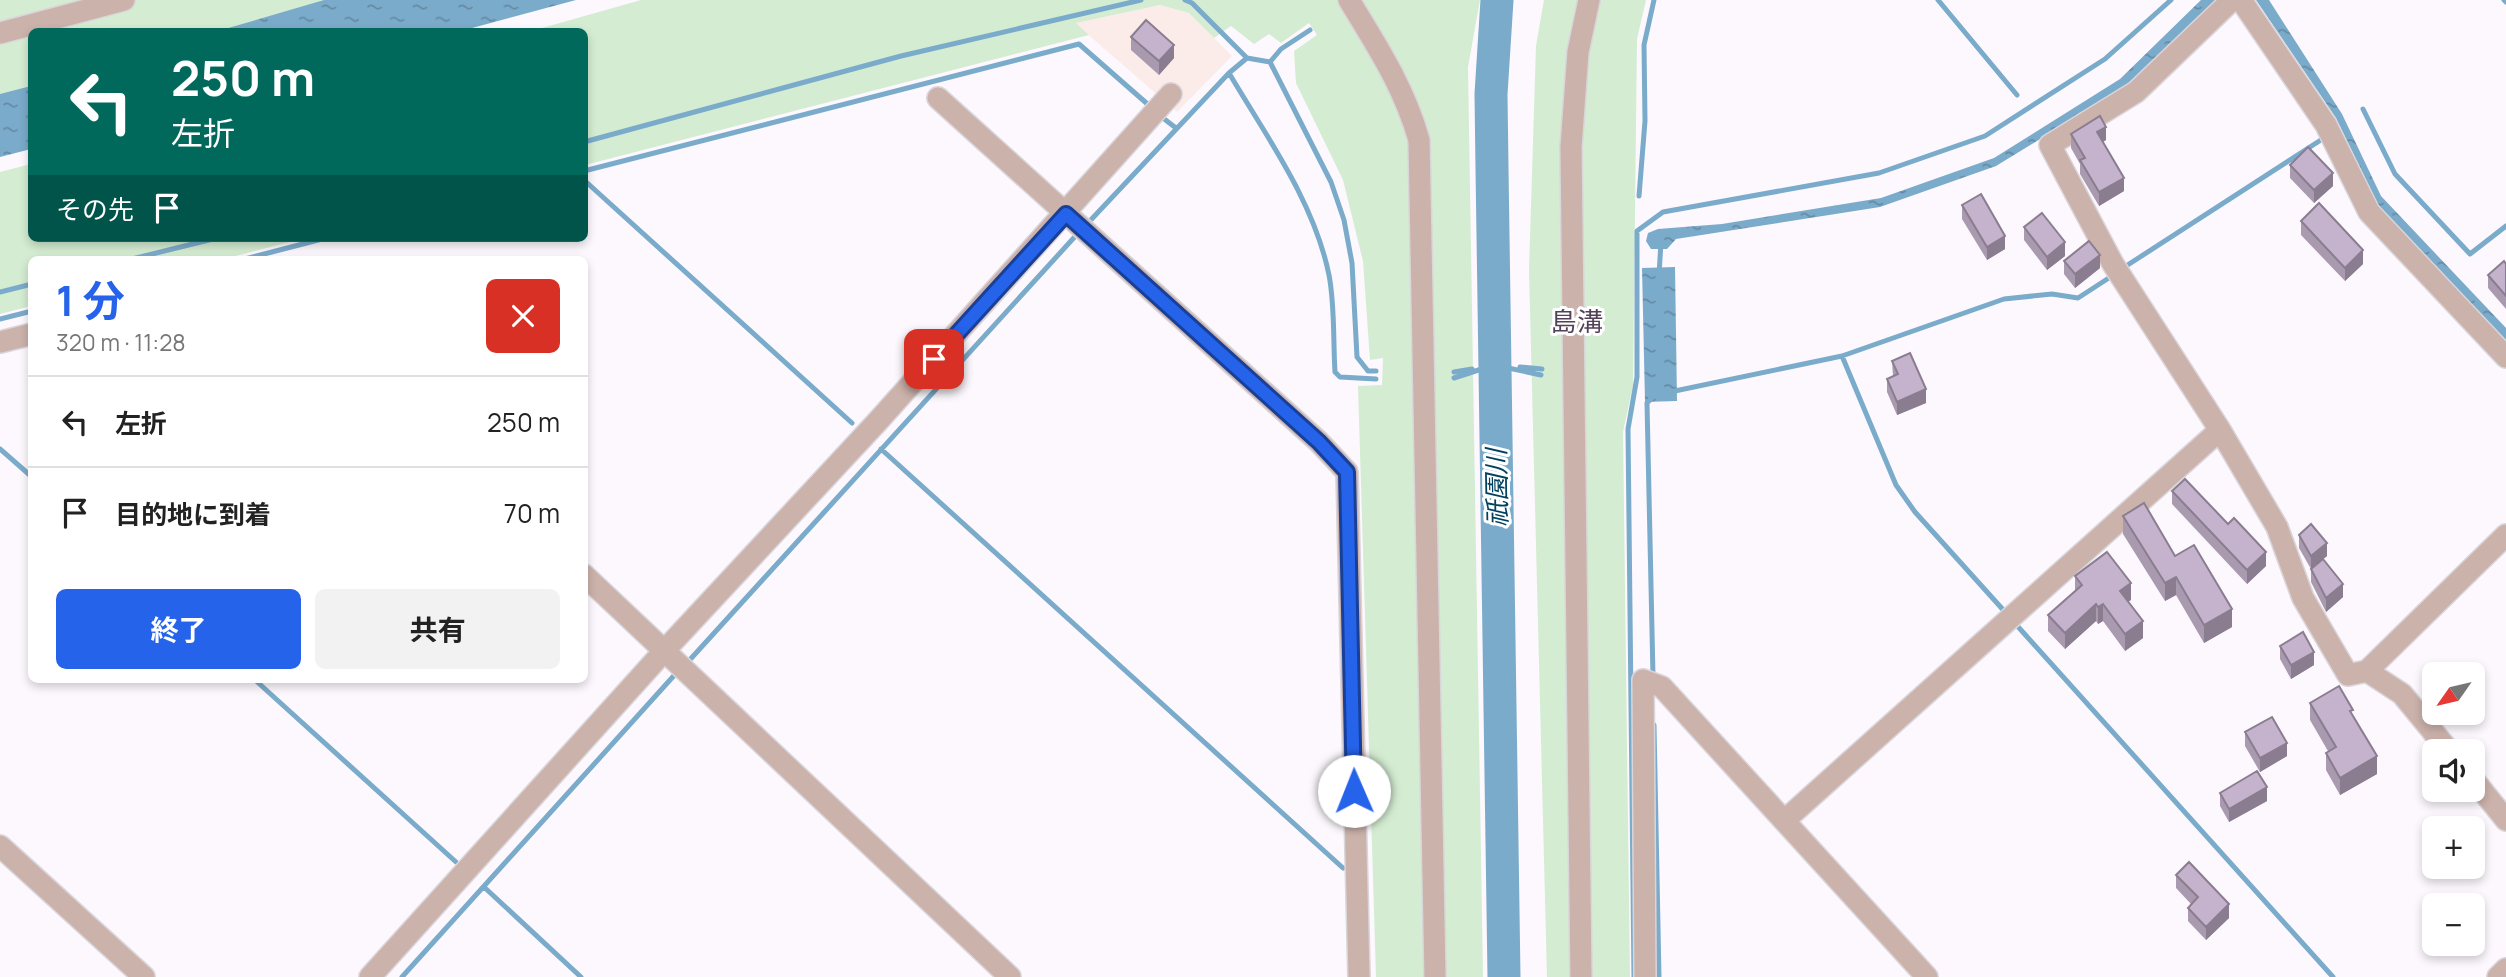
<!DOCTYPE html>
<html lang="ja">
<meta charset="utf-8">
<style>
:root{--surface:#fff;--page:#f2f2f2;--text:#222;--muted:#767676;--line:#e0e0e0;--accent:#2563eb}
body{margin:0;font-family:Manrope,"Noto Sans JP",sans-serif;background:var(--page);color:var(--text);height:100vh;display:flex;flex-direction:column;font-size:26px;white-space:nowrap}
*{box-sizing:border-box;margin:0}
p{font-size:23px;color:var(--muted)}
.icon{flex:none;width:38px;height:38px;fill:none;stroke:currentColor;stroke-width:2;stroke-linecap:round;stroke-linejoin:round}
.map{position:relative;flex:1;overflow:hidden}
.panel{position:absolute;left:28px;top:256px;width:560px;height:427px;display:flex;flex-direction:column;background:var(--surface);border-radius:10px;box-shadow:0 4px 10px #0003}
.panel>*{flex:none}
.top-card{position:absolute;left:28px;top:28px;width:560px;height:214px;border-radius:10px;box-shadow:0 4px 10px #0003;background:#00695c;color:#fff;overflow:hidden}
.needle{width:46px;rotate:236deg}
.tools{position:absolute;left:2422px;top:662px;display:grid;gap:14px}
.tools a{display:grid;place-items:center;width:63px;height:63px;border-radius:10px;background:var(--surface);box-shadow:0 4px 10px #0003;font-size:35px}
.pin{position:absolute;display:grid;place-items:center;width:60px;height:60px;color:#fff;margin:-30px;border-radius:14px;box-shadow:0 4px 10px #0006}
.me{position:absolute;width:77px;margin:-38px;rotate:359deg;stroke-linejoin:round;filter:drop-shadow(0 0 5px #0008)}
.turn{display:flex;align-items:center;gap:24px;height:147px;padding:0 28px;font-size:32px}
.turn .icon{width:91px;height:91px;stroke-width:2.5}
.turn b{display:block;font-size:49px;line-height:60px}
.then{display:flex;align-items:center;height:66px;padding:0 28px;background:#0003;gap:14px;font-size:26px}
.round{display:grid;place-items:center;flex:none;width:74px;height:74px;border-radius:10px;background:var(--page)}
.head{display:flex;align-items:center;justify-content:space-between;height:119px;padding:0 28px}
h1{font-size:42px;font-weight:700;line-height:52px;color:var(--accent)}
.primary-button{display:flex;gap:14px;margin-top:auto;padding:14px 28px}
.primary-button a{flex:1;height:80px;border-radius:10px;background:var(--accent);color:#fff;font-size:28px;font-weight:700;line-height:80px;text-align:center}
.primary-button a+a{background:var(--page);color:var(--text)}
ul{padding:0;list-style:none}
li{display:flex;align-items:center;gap:21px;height:91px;padding:0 28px;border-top:2px solid var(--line)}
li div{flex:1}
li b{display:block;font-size:26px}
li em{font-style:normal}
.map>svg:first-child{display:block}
.industrial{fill:#fcece9}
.grass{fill:#d4ecd2}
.water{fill:url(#water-ripples)}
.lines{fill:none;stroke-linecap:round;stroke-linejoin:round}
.stream{stroke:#7babca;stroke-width:5}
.river{stroke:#7babca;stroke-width:33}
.minor-casing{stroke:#d9d5da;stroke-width:24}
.minor{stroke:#cbb2ab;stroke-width:21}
.wall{fill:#a99ab0}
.shaded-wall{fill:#8a7d90}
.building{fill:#c5b3cd;stroke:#8a7d90;stroke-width:2}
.route-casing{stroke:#184099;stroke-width:18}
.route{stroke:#2563eb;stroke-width:12}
.labels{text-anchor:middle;stroke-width:6;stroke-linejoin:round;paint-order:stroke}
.neighbourhood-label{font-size:26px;fill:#524258;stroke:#fff}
.water-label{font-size:26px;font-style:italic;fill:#004160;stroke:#fff}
</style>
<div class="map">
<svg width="2506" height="977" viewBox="0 0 2506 977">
<defs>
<pattern id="water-ripples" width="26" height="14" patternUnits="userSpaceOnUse" patternTransform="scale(1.75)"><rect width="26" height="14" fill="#7babca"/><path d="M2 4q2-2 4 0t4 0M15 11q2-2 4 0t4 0" fill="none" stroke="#648aa4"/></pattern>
</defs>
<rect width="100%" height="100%" fill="#fcf8fd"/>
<path class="industrial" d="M1160,5l29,8 43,43 -55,56 -102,-89z"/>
<path class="grass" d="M0,0h451l-104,31 -315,1 -1,69 -31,10z
M641,0h839l-12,67 15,910h-107l-18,-591 24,-1 1,-27 -13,2 -7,-99 -20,-81 -47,-97 -2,-32 23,-16 -8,-12 -28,20 -12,-9 -15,10 -23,-18 -17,12 -25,-25 -29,-8 -84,18 13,12 -504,130 -1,-133h-56z
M1544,0h102l-9,39 -4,346 -10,47 7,545h-83l-18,-707 7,-224z
M31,164l1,74h273l-81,21h-192l-1,47 -31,8v-142z"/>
<path class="water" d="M324,0h252l-115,31h-243z
M2201,0h16l-88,85 -133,81 -116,41 -204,32 -9,10h-16l-5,-8 2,-8 10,-4 64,-5 159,-26 113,-40 126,-79z
M2256,0h13l73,114 39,82 125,132v18l-127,-139 -43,-89z
M31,86v63l-31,8v-63z
M1675,267l2,134 -32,1 -3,-134z"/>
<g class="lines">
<path class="stream" d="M1185,0l7,3 55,55 23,4
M1938,0l79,95
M2504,0l2,2
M1270,62l61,120 13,38 8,43 5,94 11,14h8
M1270,62l11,-13 29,-19
M1229,73l18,-15
M2363,109l32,65 75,80 36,-28
M1159,115l17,13
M584,142l317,-86 240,-56
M584,171l495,-127 73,64
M584,180l268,243
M1639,196l6,-75 -1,-76 10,-45
M1087,224l142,-151c37,63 85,128 100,202 6,31 4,65 6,97l5,5 36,2
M132,259l85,-21
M245,259l81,-21
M2123,268l204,-132
M1659,275l2,-33
M0,292l32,-8
M0,319l32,-8
M1842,356l54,129 19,27 91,101
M1520,367l22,2
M1454,372l18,-3
M1454,378l40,-13 47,10
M1670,392l172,-36 162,-57 48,-5 26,4 37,-24
M1652,398l-5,5 6,273
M0,449l32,28
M881,449l462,419
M2012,620l321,357
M686,664l394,-433
M254,679l202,183
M1654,725l5,252
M484,887l97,90
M402,977l277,-307
M1634,977l-6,-548 9,-52v-146l26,-19 216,-39 106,-37 120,-77 66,-59"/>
<path class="river" d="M1497,0l-6,94 1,74 12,809"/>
<g class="minor-casing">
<path id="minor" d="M1349,0c28,46 55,87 70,140l16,837
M2232,0l-96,92 -86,53 63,119 107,166 57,97 26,71 45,77 19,-4 35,23 47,57
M2241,0l85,125 43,87 137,145
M0,33l124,-33
M938,98l381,344 28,30 12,505
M0,342l32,-8
M584,575l426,402
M2367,671l139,-136
M2473,779l33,41
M1785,820l435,-390
M0,846l144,131
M370,977l295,-327 213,-229 293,-327
M1581,977l-10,-830 7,-95 11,-52
M1645,977l-2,-297 19,7 265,290
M2498,977l8,-8"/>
</g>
<use href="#minor" class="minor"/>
</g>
<path class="wall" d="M1131,37l43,21 -15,17 -28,-25z
M2071,134l35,6 -3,2 21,49 -25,15 -19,-32v-10l-9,-16z
M2290,165l43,21 -19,17 -24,-25z
M1962,205l43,44 -18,11 -25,-41z
M2301,221l62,43 -18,17 -44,-46z
M2024,227l41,29 -18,14 -23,-30z
M2064,261l36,7 -25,20 -11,-14z
M2506,264v45l-18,-21v-13z
M1892,361l34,42 -29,12 -10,-23v-13l6,-3z
M2172,491l56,33 38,42 -19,18 -75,-80z
M2123,516l52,40 57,71 -28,16 -28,-48 -11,6 -42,-67z
M2299,535l28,21 -4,3 20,38 -17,15 -15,-30v-13l-12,-21z
M2075,576l56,24 -3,1 15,37 -18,13 -22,-30 -5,3 -2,-3 -31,28 -17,-18v-16l27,-24z
M2280,646l34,19 -23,14 -11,-20z
M2310,703l43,14 24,57 -37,21 -14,-25v-17l2,-2 -18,-31z
M2245,732l42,24 -27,16 -15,-26z
M2220,793l47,8 -38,21 -9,-16z
M2176,875l53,43 -23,22 -18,-19v-13l3,-4 -15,-16z"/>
<path class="shaded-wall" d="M1174,45v13l-15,17v-14z
M2106,127v13l-9,5v-13z
M2333,173v13l-19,17v-13z
M2124,178v13l-25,15v-14z
M2005,236v13l-18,11v-13z
M2065,242v14l-18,14v-13z
M2363,250v14l-18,17v-13z
M2100,255v13l-25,20v-14z
M1926,389v14l-29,12v-13z
M2327,543v13l-16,13v-13z
M2266,552v14l-19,18v-14z
M2176,577v18l-11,6v-18z
M2131,583v17l-11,7v-16z
M2343,584v13l-17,15v-14z
M2096,604v17l-31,28v-16z
M2103,604v17l-5,3v-17z
M2232,609v18l-28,16v-18z
M2143,621v17l-18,13v-17z
M2314,652v13l-23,14v-14z
M2287,743v13l-27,16v-14z
M2377,756v18l-37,21v-17z
M2267,787v14l-38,21v-13z
M2229,904v14l-23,22v-13z"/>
<path class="building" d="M1146,20l28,25 -15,16 -28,-24z
M2100,116l6,11 -9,5 27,46 -25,14 -19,-32 5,-2 -14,-24z
M2308,147l25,26 -19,17 -24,-25z
M1981,194l24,42 -18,11 -25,-42z
M2319,203l44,47 -18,18 -44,-47z
M2042,213l23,29 -18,15 -23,-30z
M2089,241l11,14 -25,19 -11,-13z
M2504,261l2,3v32l-18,-21z
M1910,353l16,36 -29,13 -10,-23 11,-5 -6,-13z
M2185,479l43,45 6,-6 32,34 -19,18 -75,-79z
M2144,503l31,53 19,-11 38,64 -28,16 -28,-48 -11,6 -42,-67z
M2311,524l16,19 -16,13 -12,-21z
M2107,552l24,31 -11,8 23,30 -18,13 -22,-30 -5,3 -2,-3 -31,29 -17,-18 34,-30 -7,-9z
M2323,559l20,25 -17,14 -15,-29z
M2303,632l11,20 -23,13 -11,-19z
M2339,686l14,24 -3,1 27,45 -37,22 -14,-25 10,-6 -26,-44z
M2272,717l15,26 -27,15 -15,-26z
M2257,771l10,16 -38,22 -9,-16z
M2189,862l40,42 -23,23 -18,-19 10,-11 -22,-22z"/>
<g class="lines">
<g class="route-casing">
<path id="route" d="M934,359l132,-145 253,228 28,30 7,319"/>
</g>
<use href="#route" class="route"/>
</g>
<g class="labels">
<g class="neighbourhood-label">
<text x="1577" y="331">島溝</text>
</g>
<g class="water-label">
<text transform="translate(1497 488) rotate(-91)" y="9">祇園川</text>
</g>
</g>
</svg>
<div class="tools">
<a><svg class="needle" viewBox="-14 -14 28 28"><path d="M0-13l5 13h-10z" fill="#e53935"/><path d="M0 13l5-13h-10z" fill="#767676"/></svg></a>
<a><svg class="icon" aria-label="sound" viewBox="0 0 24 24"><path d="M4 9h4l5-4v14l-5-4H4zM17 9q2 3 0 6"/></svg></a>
<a>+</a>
<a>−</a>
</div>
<div class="pin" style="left:934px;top:359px;background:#d93025"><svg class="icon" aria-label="arrive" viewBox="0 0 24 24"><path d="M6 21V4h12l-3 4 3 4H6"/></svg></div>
<svg class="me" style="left:1354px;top:791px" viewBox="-20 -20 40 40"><circle r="19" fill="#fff"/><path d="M0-13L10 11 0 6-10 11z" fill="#2563eb"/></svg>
<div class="top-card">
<div class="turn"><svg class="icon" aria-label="left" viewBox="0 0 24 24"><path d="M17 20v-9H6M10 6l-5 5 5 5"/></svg><div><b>250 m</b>左折</div></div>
<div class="then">その先<svg class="icon" aria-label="arrive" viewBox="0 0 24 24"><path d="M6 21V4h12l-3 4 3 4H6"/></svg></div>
</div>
<section class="panel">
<div class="head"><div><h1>1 分</h1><p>320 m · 11:28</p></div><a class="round" style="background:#d93025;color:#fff"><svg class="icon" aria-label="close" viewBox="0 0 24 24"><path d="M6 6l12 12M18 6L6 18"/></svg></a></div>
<ul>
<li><svg class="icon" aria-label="left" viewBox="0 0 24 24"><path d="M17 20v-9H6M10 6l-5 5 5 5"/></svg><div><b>左折</b></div><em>250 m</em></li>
<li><svg class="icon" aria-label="arrive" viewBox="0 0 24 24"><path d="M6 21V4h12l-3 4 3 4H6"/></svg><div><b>目的地に到着</b></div><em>70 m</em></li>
</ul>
<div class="primary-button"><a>終了</a><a>共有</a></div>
</section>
</div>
